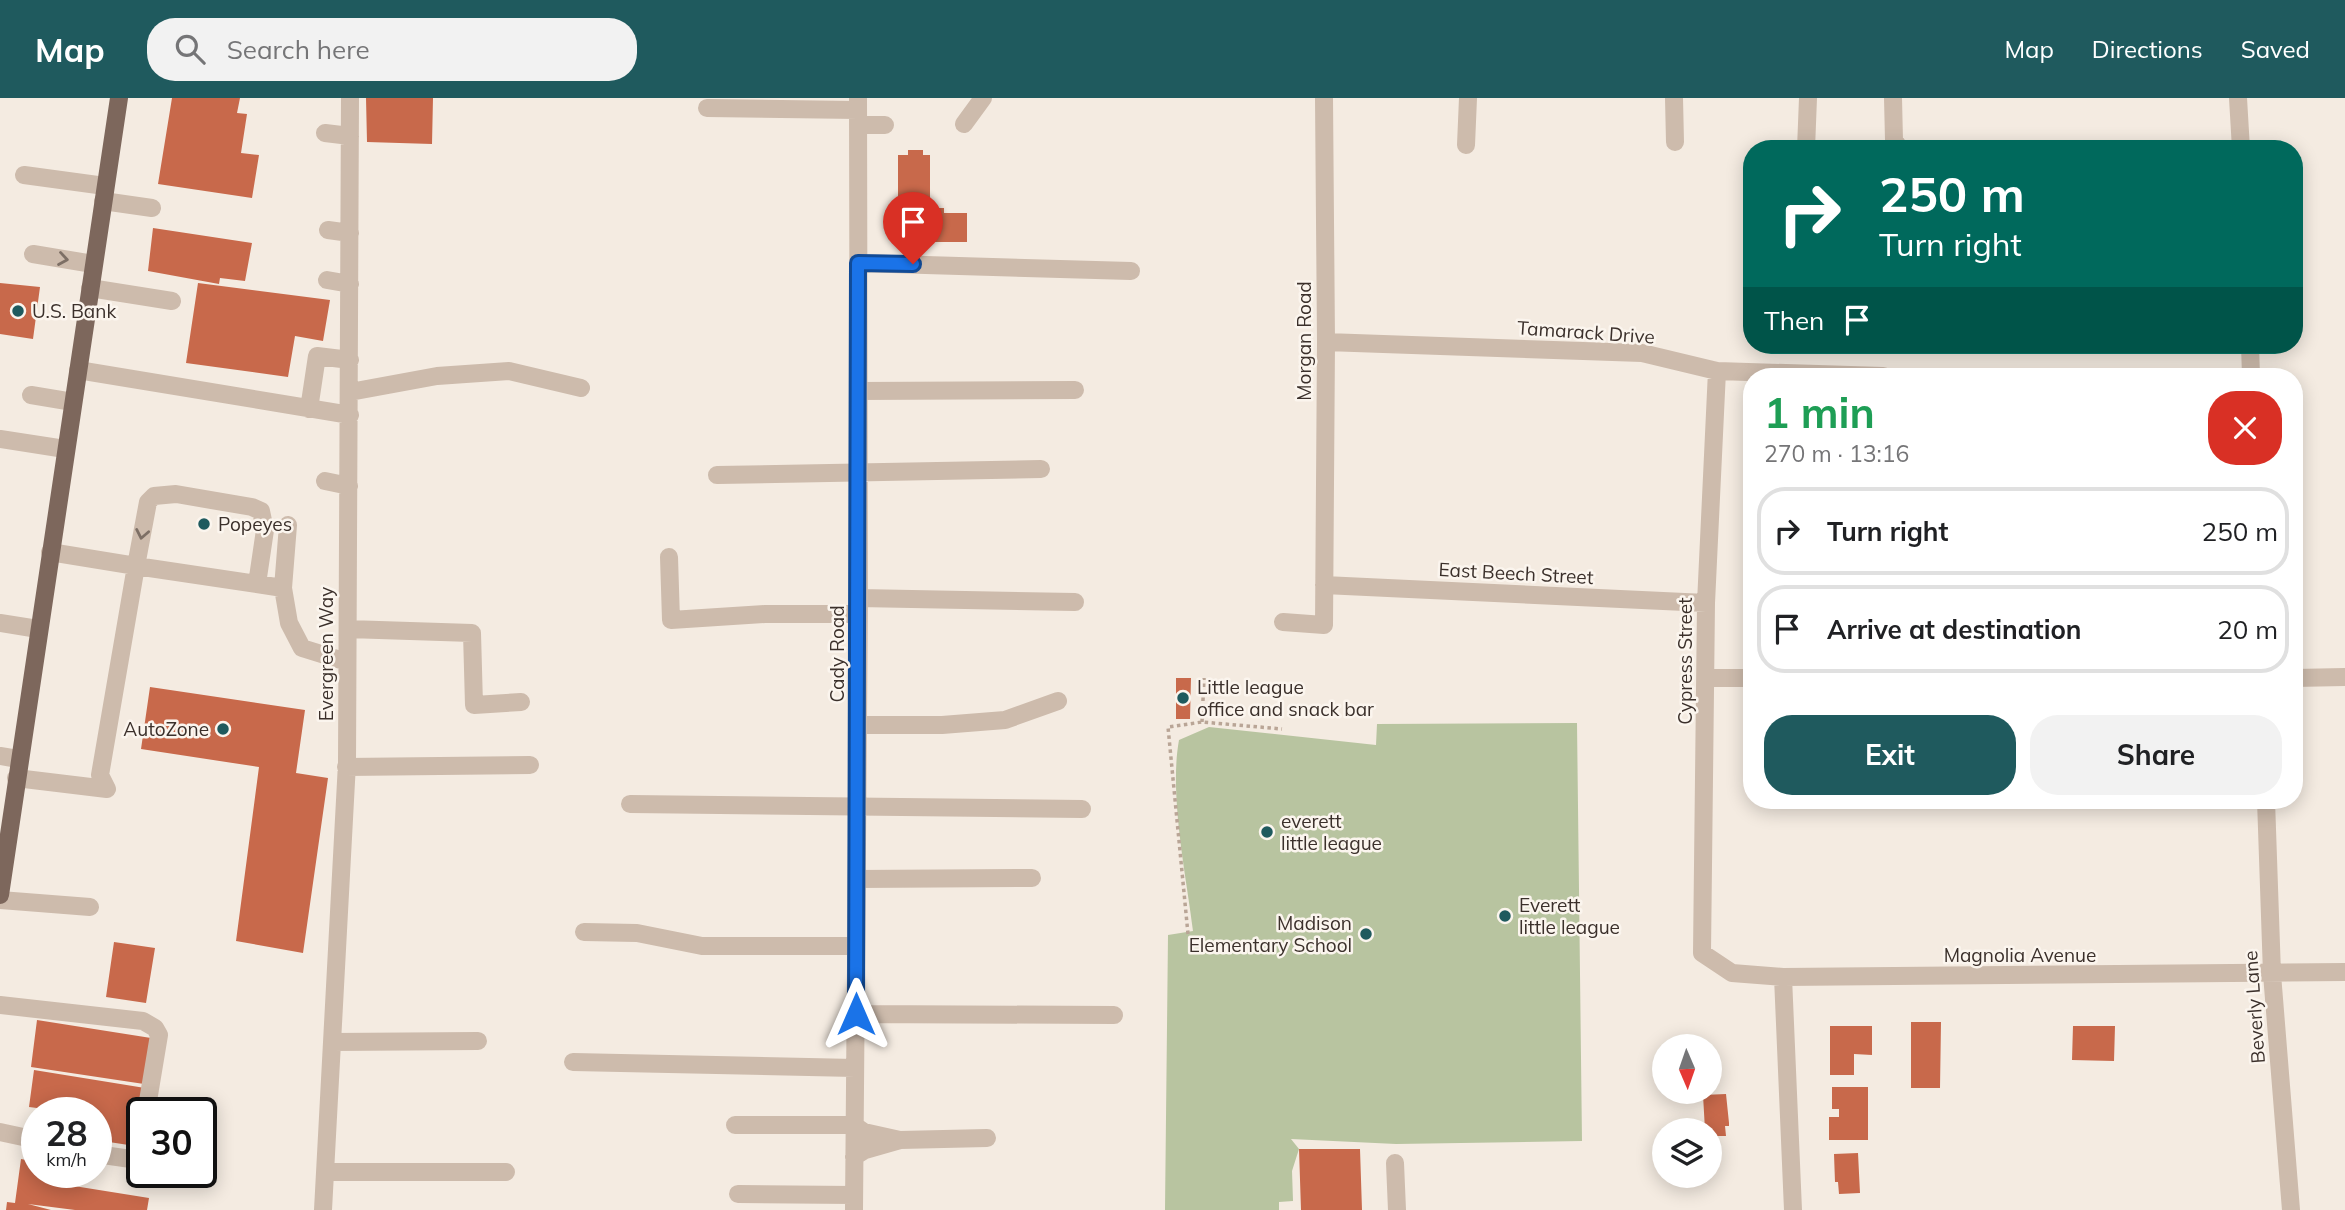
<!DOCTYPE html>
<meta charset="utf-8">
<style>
:root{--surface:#fff;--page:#f2f2f2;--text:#202124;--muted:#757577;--line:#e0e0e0;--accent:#1f5a5e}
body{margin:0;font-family:Mulish,sans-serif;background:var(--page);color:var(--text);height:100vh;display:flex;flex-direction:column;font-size:26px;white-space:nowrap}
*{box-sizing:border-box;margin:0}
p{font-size:23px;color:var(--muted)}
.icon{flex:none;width:38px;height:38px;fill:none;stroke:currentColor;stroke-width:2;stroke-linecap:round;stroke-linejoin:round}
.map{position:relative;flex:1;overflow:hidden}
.details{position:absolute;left:1743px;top:270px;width:560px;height:441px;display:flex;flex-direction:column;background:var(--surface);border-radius:28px;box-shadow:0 4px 18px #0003}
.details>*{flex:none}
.banner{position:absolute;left:1743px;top:42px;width:560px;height:214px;border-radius:28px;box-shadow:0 4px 18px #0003;background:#00695c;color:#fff;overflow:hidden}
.needle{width:46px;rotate:178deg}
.controls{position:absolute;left:1652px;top:936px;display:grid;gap:14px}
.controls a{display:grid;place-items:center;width:70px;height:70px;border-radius:50%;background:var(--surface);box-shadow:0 4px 18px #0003;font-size:35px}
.speed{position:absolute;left:21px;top:999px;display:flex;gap:14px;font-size:35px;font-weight:700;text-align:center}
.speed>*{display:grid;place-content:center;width:91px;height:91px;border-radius:50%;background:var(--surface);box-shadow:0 4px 18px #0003;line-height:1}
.speed small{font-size:18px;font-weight:400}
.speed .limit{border:4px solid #111;border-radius:10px;background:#fff;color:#111}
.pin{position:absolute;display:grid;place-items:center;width:60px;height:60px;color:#fff;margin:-72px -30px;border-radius:50% 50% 50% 0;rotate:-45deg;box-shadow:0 0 7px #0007}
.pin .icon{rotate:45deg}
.me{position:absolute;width:77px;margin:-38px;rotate:0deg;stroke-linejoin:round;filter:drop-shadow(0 0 5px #0008)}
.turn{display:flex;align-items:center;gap:24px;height:147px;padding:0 21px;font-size:32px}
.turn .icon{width:91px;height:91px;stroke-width:2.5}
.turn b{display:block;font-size:49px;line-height:60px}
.then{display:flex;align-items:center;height:66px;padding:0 21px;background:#0003;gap:14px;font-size:26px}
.round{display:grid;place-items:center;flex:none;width:74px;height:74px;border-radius:28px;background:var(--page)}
.summary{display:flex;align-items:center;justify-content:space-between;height:119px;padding:0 21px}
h1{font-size:42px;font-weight:700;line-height:52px;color:#1e9e55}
.action{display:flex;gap:14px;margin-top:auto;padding:14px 21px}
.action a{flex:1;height:80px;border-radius:28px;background:var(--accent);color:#fff;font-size:28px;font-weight:700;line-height:80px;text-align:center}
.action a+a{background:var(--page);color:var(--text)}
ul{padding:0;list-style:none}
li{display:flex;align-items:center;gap:21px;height:88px;margin:0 14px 10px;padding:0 7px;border:4px solid var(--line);border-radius:28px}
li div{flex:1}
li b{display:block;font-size:26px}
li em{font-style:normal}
header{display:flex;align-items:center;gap:42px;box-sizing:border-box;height:98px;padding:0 35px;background:var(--accent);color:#fff}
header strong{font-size:33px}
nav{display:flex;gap:38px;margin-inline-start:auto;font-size:24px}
.search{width:490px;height:63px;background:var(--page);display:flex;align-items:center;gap:18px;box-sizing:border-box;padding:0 24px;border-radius:28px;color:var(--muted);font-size:26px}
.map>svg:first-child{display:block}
.green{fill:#b8c4a0}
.building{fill:#c8694b}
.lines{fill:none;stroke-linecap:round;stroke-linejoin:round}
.path{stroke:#b9a596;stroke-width:3.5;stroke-dasharray:3.5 3.5;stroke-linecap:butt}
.minor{stroke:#cdbbac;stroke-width:18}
.major{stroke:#7d675c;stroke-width:18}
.oneway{stroke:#7d6f65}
.route-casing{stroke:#114b97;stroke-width:18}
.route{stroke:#1a73e8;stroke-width:12}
.poi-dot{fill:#1f5a5e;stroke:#fbf5ee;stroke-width:2.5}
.labels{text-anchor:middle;stroke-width:5;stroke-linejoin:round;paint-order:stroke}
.poi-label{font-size:19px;fill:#3b302b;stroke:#fbf5ee;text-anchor:start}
.street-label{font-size:19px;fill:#3b302b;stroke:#fbf5ee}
</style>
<header>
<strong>Map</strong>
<div class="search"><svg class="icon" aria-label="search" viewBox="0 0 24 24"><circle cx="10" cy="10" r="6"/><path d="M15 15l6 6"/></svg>Search here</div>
<nav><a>Map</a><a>Directions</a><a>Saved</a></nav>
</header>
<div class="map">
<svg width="2345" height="1112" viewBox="0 0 2345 1112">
<rect width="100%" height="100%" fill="#f4ebe1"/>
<path class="green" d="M1577,625l5,418 -186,3 -105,-5 8,10 -7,22 1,30 -14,1v8h-114l3,-275 25,-4c-7,-57 -24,-136 -14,-191l30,-13 167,18 1,-21z"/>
<path class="building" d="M172,0h68l-3,15 10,1 -6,39 18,2 -7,43 -94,-14z
M366,0h67l-1,46 -65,-2z
M908,52h15v5h7v53h14v5h23v29h-69v-87h10z
M153,130l99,15 -7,38 -25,-3 -1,6 -71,-13z
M0,185l40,4 -7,52 -33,-5z
M198,185l132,17 -7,41 -28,-5 -7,41 -102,-14z
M1176,580h15l-1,41h-14z
M150,589l155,23 -9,63 32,5 -25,175 -67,-12 23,-174 -118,-18z
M114,844l41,6 -9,55 -40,-6z
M37,922l114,18 -7,46 -113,-17z
M1911,924h30l-1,66h-29z
M1830,928h42v29l-18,-1v21h-24z
M2073,928h42l-1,35 -42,-1z
M34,972l111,18 -10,58 -39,-6v-27h-52l1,-4 -16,-2z
M1832,989h36v53h-39v-23h10v-8h-7z
M1726,996l3,29v3h-4l1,10h-16v-6h-5l-2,-35z
M1299,1051h61l2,61h-61z
M1858,1055l2,40 -21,1 -1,-12h-3l-1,-28z
M21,1061l16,3v10h38l-1,14 75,12 -2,12h-72l-47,-6 23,6h-45l1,-8 8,1z"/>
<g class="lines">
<path class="path" d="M1202,624l2,-44
M1188,836l-20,-207 34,-5 80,7"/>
<path class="minor" d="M1674,0l1,44
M1893,0l1,42 6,9
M2238,0l3,51
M707,10l151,2
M964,26l19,-26
M858,27h27
M325,35l25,3
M1466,47l2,-47
M1806,51l2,-51
M24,77l81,11
M103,103l49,7
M328,132l22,3
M33,156l60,10
M858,165l273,8
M327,182l23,4
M90,190l82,13
M1326,244l316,11 75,18 166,5
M2250,247l1,31
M78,272l272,45
M1717,273l-11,232 -4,350 30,20 51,4 562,-5
M858,293l217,-1
M350,294l87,-16 72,-5 72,17
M31,297l42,7
M309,311l8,-53 33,4
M0,341l65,10
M717,377l324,-6
M325,383l24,5
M50,454l86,14 12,-64 6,-6 22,-2 76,13 9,4 4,19 -8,54
M669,459l2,63 94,-6h93
M1324,487l382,18
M283,490l6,35 13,25 45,14
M859,500l216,4
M1283,524l41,3 2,-283 -2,-244
M0,525l38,6
M348,531l124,4 2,72 47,-3
M1706,580h46
M2294,580l51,-1
M858,627h84l63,-5 53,-19
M0,658l18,3
M346,669l184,-2
M16,680l91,11
M107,691l-7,-14 36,-209 147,22 5,-63
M2266,702l6,174 19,236
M630,706l452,5
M857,781l175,-1
M0,802l90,7
M584,834l53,1 65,13h154
M1783,879l10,233
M0,907l143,16 12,7 4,7 -13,78
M856,916l258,1
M332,944l146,-1
M573,964l282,6
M735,1027h119l10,7 36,8 -35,10 -11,7
M0,1034l37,8
M900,1042l87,-2
M96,1056l35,5 10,-13 1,-7
M1395,1065l2,47
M325,1074h181
M738,1096l116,1
M323,1112l24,-447 3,-665
M854,1112l5,-612 -1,-500"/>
<path class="major" d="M0,797l119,-797"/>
</g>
<defs><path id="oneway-chevron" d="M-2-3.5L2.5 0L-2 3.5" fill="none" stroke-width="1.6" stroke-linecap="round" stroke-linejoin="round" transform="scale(1.75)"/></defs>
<g class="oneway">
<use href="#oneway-chevron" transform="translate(63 161) rotate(9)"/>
<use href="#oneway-chevron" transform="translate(142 436) rotate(101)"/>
</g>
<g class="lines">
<g class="route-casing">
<path id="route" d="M856,916l2,-751 55,1"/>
</g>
<use href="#route" class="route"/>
</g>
<g class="poi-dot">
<circle cx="18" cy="213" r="7"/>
<circle cx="204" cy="426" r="7"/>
<circle cx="1183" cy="600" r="7"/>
<circle cx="223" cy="631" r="7"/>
<circle cx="1267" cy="734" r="7"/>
<circle cx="1505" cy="818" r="7"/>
<circle cx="1366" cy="836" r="7"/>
</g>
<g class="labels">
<g class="poi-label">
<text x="32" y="220">U.S. Bank</text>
<text x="218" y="433">Popeyes</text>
<text x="1197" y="596">Little league<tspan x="1197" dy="22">office and snack bar</tspan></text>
<text x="209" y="638" text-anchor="end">AutoZone</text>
<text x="1281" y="730">everett<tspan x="1281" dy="22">little league</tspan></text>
<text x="1519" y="814">Everett<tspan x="1519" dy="22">little league</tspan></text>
<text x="1352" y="832" text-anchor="end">Madison<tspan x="1352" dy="22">Elementary School</tspan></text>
</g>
<g class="street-label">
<text transform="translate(1586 234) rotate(4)" y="7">Tamarack Drive</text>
<text transform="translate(1304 243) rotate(-90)" y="7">Morgan Road</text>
<text transform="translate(1516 475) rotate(3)" y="7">East Beech Street</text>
<text transform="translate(326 556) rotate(-90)" y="7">Evergreen Way</text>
<text transform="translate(837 556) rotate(-90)" y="7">Cady Road</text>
<text transform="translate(1685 563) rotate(-90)" y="7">Cypress Street</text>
<text x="2020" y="864">Magnolia Avenue</text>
<text transform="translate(2254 909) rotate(-94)" y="7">Beverly Lane</text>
</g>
</g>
</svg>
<div class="controls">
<a><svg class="needle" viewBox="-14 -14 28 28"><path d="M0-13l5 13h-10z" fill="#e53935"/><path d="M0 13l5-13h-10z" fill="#757577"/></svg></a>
<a><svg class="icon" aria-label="layers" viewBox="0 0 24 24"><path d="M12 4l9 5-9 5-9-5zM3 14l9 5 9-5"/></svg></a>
</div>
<div class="speed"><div>28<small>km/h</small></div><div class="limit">30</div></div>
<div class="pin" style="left:913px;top:166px;background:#d93025"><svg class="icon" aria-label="arrive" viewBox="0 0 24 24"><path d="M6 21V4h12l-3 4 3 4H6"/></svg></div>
<svg class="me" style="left:856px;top:916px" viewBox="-20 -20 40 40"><path d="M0-17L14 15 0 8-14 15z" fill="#1a73e8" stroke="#fff" stroke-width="4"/></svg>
<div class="banner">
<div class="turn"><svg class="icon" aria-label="right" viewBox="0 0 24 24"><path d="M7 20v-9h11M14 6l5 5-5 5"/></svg><div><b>250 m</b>Turn right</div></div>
<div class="then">Then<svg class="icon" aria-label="arrive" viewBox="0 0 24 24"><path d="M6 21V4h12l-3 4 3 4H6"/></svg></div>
</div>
<section class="details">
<div class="summary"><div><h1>1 min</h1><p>270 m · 13:16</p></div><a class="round" style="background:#d93025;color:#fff"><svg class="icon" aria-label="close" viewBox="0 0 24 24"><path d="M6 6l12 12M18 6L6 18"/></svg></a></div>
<ul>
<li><svg class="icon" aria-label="right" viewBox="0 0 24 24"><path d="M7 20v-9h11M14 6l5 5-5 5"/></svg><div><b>Turn right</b></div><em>250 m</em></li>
<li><svg class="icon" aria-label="arrive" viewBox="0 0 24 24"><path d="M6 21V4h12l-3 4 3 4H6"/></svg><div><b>Arrive at destination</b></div><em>20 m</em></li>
</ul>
<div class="action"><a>Exit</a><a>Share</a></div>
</section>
</div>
